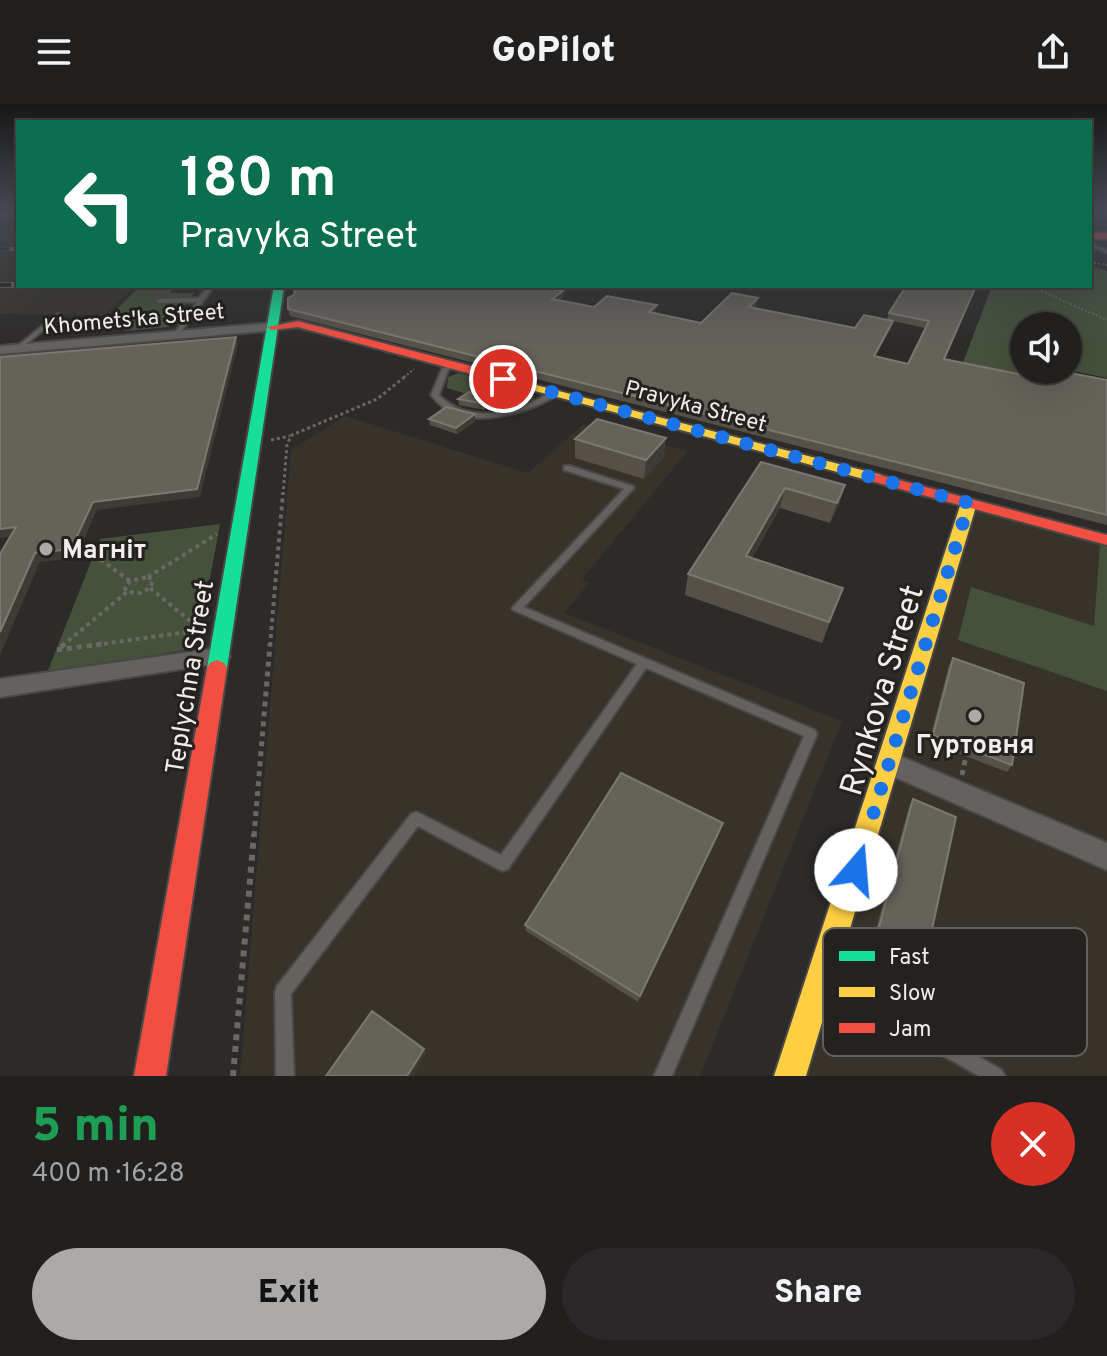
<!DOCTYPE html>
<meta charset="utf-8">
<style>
:root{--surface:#22201f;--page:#2a2828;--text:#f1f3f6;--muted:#a2a3a4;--line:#3f3e3d;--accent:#acaaa8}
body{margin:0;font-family:Overpass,sans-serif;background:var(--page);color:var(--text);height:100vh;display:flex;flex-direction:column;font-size:30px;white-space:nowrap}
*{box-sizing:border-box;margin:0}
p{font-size:26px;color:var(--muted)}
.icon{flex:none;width:44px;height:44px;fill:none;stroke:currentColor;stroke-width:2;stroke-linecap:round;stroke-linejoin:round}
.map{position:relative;height:972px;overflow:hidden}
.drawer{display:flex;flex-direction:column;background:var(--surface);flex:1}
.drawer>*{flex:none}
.banner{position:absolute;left:16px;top:16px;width:1076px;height:168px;border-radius:0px;box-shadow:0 8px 32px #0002,0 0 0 2px var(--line);background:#0b6e4f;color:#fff;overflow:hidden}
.fabs{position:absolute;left:1010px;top:208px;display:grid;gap:16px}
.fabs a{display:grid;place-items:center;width:72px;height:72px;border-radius:50%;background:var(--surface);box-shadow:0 8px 32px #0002,0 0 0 2px var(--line);font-size:40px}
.pin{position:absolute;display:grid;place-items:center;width:68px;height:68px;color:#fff;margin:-34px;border:4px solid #fff;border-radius:50%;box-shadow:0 2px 8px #0007}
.me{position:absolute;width:88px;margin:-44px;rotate:18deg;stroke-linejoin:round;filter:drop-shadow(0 0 6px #0008)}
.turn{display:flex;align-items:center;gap:28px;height:168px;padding:0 32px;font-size:36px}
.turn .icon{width:104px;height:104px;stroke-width:2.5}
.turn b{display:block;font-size:56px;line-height:68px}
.round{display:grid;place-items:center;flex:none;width:84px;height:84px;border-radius:42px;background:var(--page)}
.summary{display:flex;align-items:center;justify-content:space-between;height:136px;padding:0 32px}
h1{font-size:48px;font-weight:800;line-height:60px;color:#1e9e55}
.button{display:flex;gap:16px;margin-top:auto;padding:16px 32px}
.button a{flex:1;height:92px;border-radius:48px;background:var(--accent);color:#111;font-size:32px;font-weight:800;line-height:92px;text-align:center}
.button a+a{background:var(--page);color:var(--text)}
header{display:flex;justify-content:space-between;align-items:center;height:104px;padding:0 32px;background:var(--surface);font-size:36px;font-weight:800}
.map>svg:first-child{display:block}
.built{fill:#37332a}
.green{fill:#45513b;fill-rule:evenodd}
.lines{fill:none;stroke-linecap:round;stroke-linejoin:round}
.lane-casing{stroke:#494846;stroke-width:4}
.street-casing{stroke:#494846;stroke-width:4}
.fast-casing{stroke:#494846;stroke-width:4}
.slow-casing{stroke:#494846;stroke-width:4}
.jam-casing{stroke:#494846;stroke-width:4}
.path-far4{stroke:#696866;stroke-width:2;stroke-dasharray:2 2;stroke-linecap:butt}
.path-far3{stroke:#696866;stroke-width:3;stroke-dasharray:3 3;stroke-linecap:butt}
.path-far2{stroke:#696866;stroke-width:4;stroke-dasharray:4 4;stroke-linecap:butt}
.path-far1{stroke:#696866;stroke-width:5;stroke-dasharray:5 5;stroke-linecap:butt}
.path{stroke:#696866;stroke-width:6;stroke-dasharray:6 6;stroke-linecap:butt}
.lane{fill:#636260;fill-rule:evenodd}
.street{fill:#636260;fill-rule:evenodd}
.fast{fill:#16e098;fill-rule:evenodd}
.slow{fill:#ffcf43;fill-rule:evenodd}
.jam{fill:#f24e42;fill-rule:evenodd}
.rail-far1-casing{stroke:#676664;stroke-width:4}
.rail-casing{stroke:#676664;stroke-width:6}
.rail-far1{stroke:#24221e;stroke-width:3;stroke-dasharray:9;stroke-linecap:butt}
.rail{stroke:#24221e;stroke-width:4;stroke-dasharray:11;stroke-linecap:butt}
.wall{fill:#555148;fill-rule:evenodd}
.shaded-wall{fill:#3e3b34}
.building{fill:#65625a;stroke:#7b7871;stroke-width:2}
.route{stroke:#1a73e8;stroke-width:14;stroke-dasharray:0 25.2}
.poi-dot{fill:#acaaa8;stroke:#24221e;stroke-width:3}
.labels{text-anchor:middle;stroke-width:6;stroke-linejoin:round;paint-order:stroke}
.far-street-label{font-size:22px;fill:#f0efec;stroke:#24221e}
.poi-label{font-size:26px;font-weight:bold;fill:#f0efec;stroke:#24221e;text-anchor:start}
.street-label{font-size:26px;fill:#f0efec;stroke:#24221e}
.near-street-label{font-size:32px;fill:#f0efec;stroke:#24221e}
.key{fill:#24221e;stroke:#61605c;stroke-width:2}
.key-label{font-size:22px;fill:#f0efec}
</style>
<header><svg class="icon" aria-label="menu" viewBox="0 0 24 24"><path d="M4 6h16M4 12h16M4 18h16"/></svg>GoPilot<svg class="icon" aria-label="share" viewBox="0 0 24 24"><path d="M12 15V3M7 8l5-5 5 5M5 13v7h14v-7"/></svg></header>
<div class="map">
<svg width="1107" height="972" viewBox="0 0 1107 972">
<rect width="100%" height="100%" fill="#2d2b29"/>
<path class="built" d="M0,124h18v58h117l-30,29 -105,-1z
M345,312l183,57 56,-49 104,27 -106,128 7,4 -25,30 278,108 -142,355h-460l51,-626z
M969,399l138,37v536h-317z"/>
<path class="green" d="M1090,162l17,5v107l-38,-8 -39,11 -68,-16 30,-79h98zM1024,222h44v44h-44z
M140,182h34l-4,7h24l-26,34 -42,4 -21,-10z
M459,269l75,20 -1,7 -28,5 -58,-17 1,-11z
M220,420l-23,124 -150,25 53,-134z
M1100,439l7,2v146l-149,-51 13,-53 123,39z"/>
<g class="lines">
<g class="lane-casing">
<path id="lane" d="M1090,139l17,7v3l-17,-7z
M208,182h6l-36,50h-4l-1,-1 24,-33 -38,1 -3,-2 3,-2 40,-1z
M57,210l5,1 -42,34h-4v-2z
M453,259l3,2 -8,5 -9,25c28,28 63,19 97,5 9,-4 15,-9 24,-7 -28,19 -85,36 -115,16 -5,-4 -10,-9 -14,-14l11,-26z
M564,362h6l63,20 1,2 -110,119 291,123 2,4 -145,342h-18l150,-340 -158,-68 -138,201 -5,2 -5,-2 -80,-43 -127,168 3,82h-18l-1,-84 2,-6 134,-172 5,-2 5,2 80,41 136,-191 -124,-54 -1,-2 112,-119 -60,-19z
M831,870l171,96 3,6h-26l-154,-88 -2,-6 2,-6z"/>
</g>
<g class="street-casing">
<path id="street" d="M0,107h18v6h-18z
M272,219l4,1v6l-276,24v-8z
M219,544l8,2 3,6 -3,6 -227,35v-18z
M890,648l217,91v27l-226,-99 -4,-8 4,-8z"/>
</g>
<g class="fast-casing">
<path id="fast" d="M274,182h10l-57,382 -3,5h-14l-3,-5z"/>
</g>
<g class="slow-casing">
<path id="slow" d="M501,272l380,99 2,3 -2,3h-10l-370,-99z
M969,394l8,5 -171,573h-32l187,-573z"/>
</g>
<g class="jam-casing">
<path id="jam" d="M1090,129h17v6h-17z
M298,217l211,55 2,3 -6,4 -207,-56 -26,3 -5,-3z
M876,370l231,61v10l-236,-64 -2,-3z
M217,556l7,3 3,5 -61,408h-32l73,-408 3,-5z"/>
</g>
<path class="path-far4" d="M1090,158l17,3
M1030,182l77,34
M404,273l10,-8"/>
<path class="path-far3" d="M271,336l19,-4
M283,391l4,-51 5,-9 85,-36 30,-24"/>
<path class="path-far2" d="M94,451l36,26
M148,473l69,-43
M148,473l5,3 -3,8 -10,5 -13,-1 -2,-4 5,-7z
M62,542l65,-54
M88,542l113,-16 -51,-42
M270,542l13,-153"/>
<path class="path-far1" d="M65,540l-8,6 45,-6
M962,671l4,-19
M254,732l16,-192"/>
<path class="path" d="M233,972l21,-242"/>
<use href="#lane" class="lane"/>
<use href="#street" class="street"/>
<use href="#fast" class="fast"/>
<use href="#slow" class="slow"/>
<use href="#jam" class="jam"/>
<g class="rail-far1-casing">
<path id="rail-far1" d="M0,145h18"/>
</g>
<g class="rail-casing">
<path id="rail" d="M0,181h18"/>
</g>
<use href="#rail-far1" class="rail-far1"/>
<use href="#rail" class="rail"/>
</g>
<path class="wall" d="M1090,104h17v9l-17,1z
M160,182h26l-2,3 -22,1z
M976,182l-32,73 110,23 5,-11 48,9v145l-817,-209 -2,-7 6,-14 269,-4v7l-3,3 34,6 62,5 -2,1 47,10 56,-18 -4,3 102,20 32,-8 2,-7zM893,217l32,7 -17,36 -33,-7 16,-29z
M458,295l38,7 -11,4 -26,-5z
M475,310v7l-18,13 -27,-9 -1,-6z
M575,335l89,18 -20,22 -69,-21z
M761,358l84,23 -6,19 -9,19 -50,-15 -28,50 91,30 -21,55 -137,-48 3,-21z
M953,554l59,107 -5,7 -78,-30 20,-77z
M913,695l18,135 144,115 -7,5 -198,-102 39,-146z
M721,726l-83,172 -112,-71 -1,-6z"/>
<path class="shaded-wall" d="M563,187v7l-11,8v-7z
M758,194l-1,7 -10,9 2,-7z
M657,201l-1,7 -8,8 1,-8z
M893,217l-2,7 -20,36 3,-8z
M236,233l2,7 -38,153 -103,13 -21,48 -36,4 -40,93v-23l35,-79 58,-51z
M495,296l1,6 -11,4v-6z
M475,310v7l-18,13 -1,-6z
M666,334l-2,19 -20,22 2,-19z
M845,381l-6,19 -9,19 7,-20z
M785,384l-5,20 -39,69 5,-21z
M16,423l5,9 -21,2v-9z
M723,719l-2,7 -83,172 2,-6z
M424,945l2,5 -14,22h-5z"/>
<path class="building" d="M1090,104h17v3l-17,1z
M295,182h240l28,5 -11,8 42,8 13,-11 50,9 -8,7 52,11 31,-30 26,5 -9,9 106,21 9,-13 29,6 -19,35 34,8 21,-43 -40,-8 17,-27h70l-32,73 113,23 2,-11 48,9v135l-819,-206v-11l6,-3z
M236,233l-39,152 -104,13 -22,47 -36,4 -35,79v-78l16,-27 -16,2v-172z
M469,288l26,8 -10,4 -27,-5z
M446,303l29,7 -19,14 -27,-9z
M597,315l69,19 -20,22 -71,-21z
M761,358l84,23 -8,18 -52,-15 -39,68 97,32 -14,34 -141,-48z
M953,554l71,25 -12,82 -79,-30z
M621,669l102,50 -83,173 -115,-71z
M913,695l43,18 -25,117 147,72 -3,43 -201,-103z
M372,907l52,38 -17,27h-81z"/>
<linearGradient id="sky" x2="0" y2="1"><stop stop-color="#191817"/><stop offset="0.43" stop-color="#464a54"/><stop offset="1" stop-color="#464a54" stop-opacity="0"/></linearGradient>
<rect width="1107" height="240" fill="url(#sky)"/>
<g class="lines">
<path class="route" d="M503,275l466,124 -113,367"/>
</g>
<g class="poi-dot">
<circle cx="46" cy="445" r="8"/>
<circle cx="975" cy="612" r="8"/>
</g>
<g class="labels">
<g class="far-street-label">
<text transform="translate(134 214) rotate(-5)" y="8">Khomets'ka Street</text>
<text transform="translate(696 301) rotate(15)" y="8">Pravyka Street</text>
</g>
<g class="poi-label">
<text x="62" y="454">Магніт</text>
<text x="975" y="649" text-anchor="middle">Гуртовня</text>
</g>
<g class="street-label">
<text transform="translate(189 573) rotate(-81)" y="9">Teplychna Street</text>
</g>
<g class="near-street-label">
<text transform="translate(881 586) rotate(-73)" y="11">Rynkova Street</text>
</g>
</g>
<rect x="823" y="824" width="264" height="128" rx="12" class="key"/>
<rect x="839" y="847" width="36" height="10" fill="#16e098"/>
<rect x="839" y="883" width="36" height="10" fill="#ffcf43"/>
<rect x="839" y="919" width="36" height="10" fill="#f24e42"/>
<g class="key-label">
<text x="889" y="860">Fast</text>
<text x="889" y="896">Slow</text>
<text x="889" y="932">Jam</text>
</g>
</svg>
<div class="fabs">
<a><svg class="icon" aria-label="sound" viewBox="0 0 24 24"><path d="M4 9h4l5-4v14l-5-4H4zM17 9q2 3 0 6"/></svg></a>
</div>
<div class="pin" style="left:503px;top:275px;background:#d93025"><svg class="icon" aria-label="arrive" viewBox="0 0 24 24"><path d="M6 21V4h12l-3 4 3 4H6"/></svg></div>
<svg class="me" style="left:856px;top:766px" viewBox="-20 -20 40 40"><circle r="19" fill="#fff"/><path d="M0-13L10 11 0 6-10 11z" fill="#1a73e8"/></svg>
<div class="banner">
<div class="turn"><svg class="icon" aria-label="left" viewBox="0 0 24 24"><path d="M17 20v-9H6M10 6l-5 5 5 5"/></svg><div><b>180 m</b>Pravyka Street</div></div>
</div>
</div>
<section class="drawer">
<div class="summary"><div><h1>5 min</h1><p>400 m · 16:28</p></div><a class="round" style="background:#d93025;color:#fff"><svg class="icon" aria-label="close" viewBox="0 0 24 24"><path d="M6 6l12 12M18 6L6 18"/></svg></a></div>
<div class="button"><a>Exit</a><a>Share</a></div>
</section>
